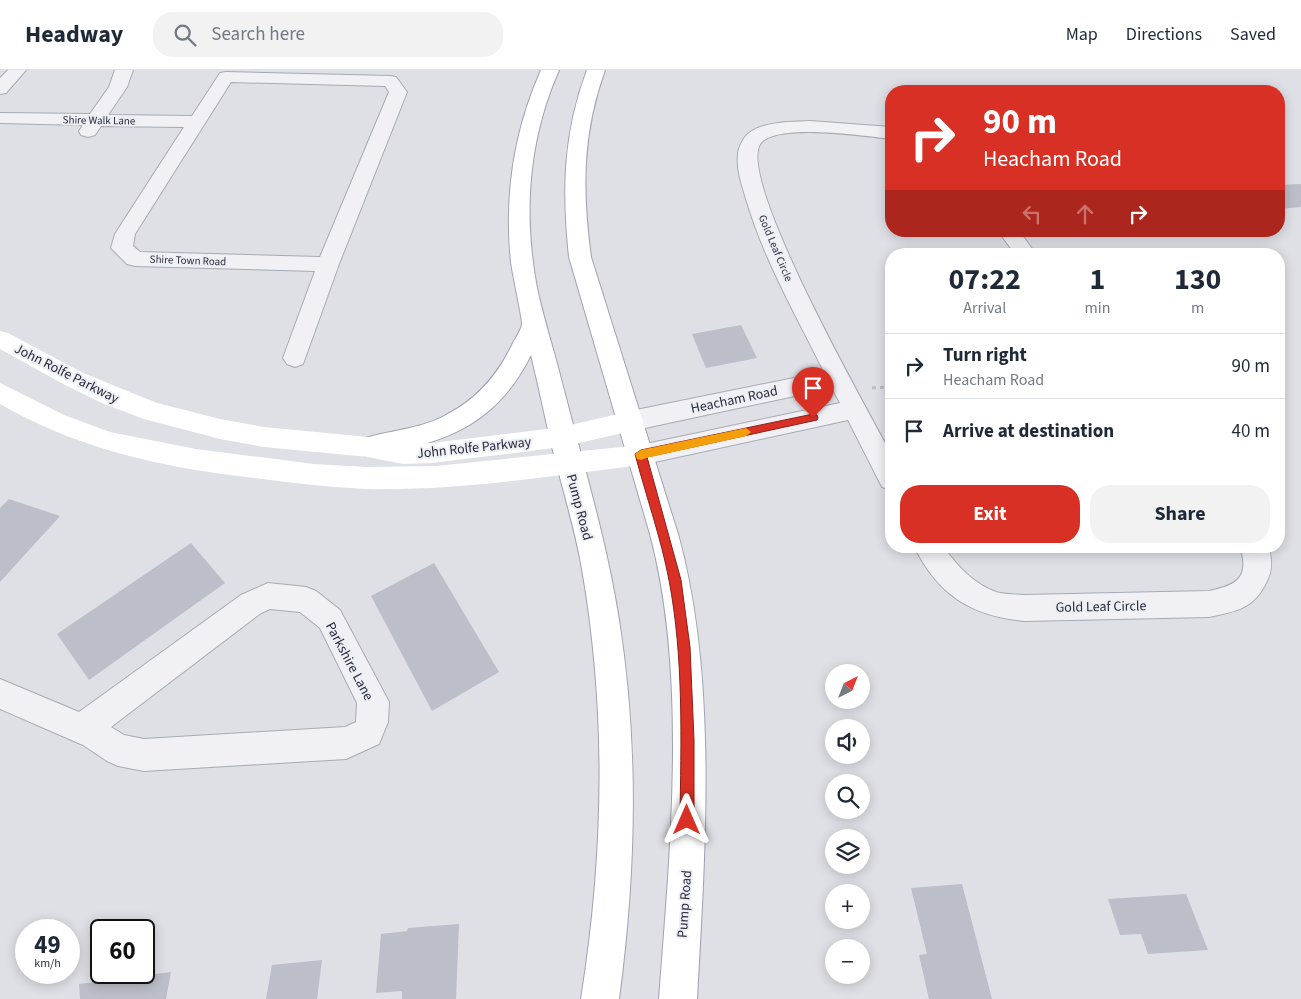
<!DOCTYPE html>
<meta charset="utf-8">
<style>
:root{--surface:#fff;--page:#f2f2f3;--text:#1f2937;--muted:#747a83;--line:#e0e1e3;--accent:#d93025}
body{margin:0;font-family:"Source Sans 3",sans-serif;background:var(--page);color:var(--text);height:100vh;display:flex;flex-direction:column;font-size:19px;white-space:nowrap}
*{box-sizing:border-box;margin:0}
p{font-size:16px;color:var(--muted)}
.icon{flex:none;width:28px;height:28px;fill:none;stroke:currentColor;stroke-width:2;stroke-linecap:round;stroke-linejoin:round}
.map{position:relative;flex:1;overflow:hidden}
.drawer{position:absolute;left:885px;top:178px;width:400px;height:305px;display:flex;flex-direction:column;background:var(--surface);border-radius:20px;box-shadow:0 2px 12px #0003}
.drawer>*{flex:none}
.hud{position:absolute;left:885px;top:15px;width:400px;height:152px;border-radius:20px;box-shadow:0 2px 12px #0003;background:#d93025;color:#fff;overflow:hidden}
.needle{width:32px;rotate:42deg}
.controls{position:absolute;left:825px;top:594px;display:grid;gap:10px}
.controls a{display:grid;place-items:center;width:45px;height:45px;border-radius:50%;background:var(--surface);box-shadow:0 2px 12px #0003;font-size:25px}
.speed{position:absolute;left:15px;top:849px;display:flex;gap:10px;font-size:25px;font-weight:700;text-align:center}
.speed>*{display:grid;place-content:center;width:65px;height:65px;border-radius:50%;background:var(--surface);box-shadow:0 2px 12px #0003;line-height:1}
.speed small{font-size:12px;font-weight:400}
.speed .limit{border:2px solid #111;border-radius:8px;background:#fff;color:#111}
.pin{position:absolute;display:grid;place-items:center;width:42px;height:42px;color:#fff;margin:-51px -21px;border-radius:50% 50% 50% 0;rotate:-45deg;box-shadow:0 0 5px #0007}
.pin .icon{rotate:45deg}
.me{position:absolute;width:55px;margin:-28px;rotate:0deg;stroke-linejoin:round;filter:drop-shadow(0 0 4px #0008)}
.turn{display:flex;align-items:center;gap:18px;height:105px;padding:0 15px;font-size:22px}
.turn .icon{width:65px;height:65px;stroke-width:2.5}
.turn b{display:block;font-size:35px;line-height:42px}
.lanes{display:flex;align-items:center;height:48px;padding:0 15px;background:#0003;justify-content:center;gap:25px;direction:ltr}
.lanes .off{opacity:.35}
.eta{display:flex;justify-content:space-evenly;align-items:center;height:85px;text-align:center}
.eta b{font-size:30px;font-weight:700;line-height:35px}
.primary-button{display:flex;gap:10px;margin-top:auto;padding:10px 15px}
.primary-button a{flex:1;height:58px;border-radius:20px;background:var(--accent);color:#fff;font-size:20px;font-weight:700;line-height:58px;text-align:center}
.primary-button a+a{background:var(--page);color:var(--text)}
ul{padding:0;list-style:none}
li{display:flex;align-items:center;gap:15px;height:65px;padding:0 15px;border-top:1px solid var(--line)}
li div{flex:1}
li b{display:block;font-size:19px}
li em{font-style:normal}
header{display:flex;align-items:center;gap:30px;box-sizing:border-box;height:70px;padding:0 25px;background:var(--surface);border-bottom:1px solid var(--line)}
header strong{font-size:24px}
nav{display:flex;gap:28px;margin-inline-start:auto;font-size:18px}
.search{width:350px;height:45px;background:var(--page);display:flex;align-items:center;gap:12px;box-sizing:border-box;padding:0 18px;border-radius:20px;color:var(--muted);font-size:19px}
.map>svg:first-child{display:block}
.building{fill:#bcbec9}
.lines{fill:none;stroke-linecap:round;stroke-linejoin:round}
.street-casing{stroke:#a8aab3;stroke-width:2}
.primary-casing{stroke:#9fa2b1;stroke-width:2}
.path{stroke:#bdbec5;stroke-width:3;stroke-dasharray:4 4;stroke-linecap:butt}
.street{fill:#f1f1f5;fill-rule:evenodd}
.secondary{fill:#fff;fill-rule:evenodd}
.primary{fill:#fff;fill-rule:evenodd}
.route{fill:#d93025;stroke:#8d1f18}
.slow{fill:#f59e0b}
.labels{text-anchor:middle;stroke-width:4;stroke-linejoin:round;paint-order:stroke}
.far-street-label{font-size:11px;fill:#292c3c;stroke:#edeff4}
.street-label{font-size:14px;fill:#292c3c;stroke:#edeff4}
</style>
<header>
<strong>Headway</strong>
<div class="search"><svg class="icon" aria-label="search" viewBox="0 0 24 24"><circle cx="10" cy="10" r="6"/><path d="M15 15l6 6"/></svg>Search here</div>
<nav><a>Map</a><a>Directions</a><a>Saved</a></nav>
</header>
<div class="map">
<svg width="1301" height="929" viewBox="0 0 1301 929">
<rect width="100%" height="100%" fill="#dee0e6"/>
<path class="building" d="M1301,114v23l-22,2v-24z
M741,255l16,33 -51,10 -14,-34z
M9,429l51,17 -60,66v-74z
M191,473l34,40 -136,97 -32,-46z
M434,493l65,109 -67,39 -61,-115z
M962,814l30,115h-63l-10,-44 8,-1 -16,-66z
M1186,824l22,56 -60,4 -7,-20 -21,1 -12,-36z
M459,854l-3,75h-54v-8l-26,2 5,-59 26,-3 1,-3z
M322,890l-5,39h-51l6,-34z
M171,902l-5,27h-86l-1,-15z"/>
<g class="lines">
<g class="street-casing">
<path id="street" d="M8,0h18l-20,23 -6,1v-16z
M115,0h18l-6,17 -19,28 84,1 28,-43 6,-1 164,4 6,1 11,15 -68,172 -36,100 -8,3 -8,-3 -4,-6 32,-87 -180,-5 -8,-2 -16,-16 4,-14 69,-107 -83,-1 -6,9 -7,2 -7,-2 -2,-4 4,-6 -83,-2v-10l90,1 19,-27zM231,12l154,4 4,6 -69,165 -180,-5 -7,-6 2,-12z
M810,51l81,6v12c-26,-3 -113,-16 -130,4 -27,33 108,269 130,311v36l-9,-3 -34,-67 -207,45 -9,-3 -4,-7 4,-7 9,-3 199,-42 -8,-15 -201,43 -9,-3 -3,-7 3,-7 9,-3 193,-39c-28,-57 -60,-112 -78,-173 -4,-14 -10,-30 -8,-45 0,-5 4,-13 7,-17 13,-16 46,-15 65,-16z
M998,161h21l17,23h-21z
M914,476h29c13,19 31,38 53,46 9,3 19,2 28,3l185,-4c28,-6 41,-13 31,-45h28c4,12 5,23 -1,35 -13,28 -30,30 -58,36l-185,4c-53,-5 -86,-26 -110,-75z
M268,513l38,4 10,4 24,19 49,92 -1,20 -9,22 -33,15 -202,12 -26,-5 -11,-5 -24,-16 -83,-36v-30l79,33 162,-117zM270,539l30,3 20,16 37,75 -1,19 -11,5 -201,12 -20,-4 -13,-8 150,-114z"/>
</g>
<g class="primary-casing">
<path id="primary" d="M541,0h18c-31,70 -36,144 -22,218 6,28 15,56 22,83 21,83 47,165 60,249 20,126 17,253 0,379h-38c23,-143 26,-287 1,-430 -7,-40 -19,-79 -29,-118 -8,-32 -14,-64 -22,-96 -29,58 -69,82 -131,95 -14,3 -27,9 -41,4l-4,-7 4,-7c29,-10 60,-10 87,-25 31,-16 51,-39 66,-70 3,-6 8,-13 10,-20 1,-4 -10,-53 -11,-63 -7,-67 3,-131 30,-192z
M587,0h18c-23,64 -23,120 -14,187l87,277c40,144 27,317 19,465h-38c11,-148 29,-321 -9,-465l-81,-277c-7,-67 -6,-123 18,-187z"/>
</g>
<path class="path" d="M872,318l19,-1"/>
<use href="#street" class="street"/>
<path class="secondary" d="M0,261l8,2 75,40 74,30 63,16 44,8 104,10 35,7 29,-1 130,-16 69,-16 9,3 3,7 -3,7 -9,3 -69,16 -130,16 -29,1 -35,-7 -104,-10 -44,-8 -76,-20 -40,-15 -39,-19 -65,-36z
M0,313l64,32 46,17 86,17 118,15 53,3 69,-1 205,-21 9,3 4,7 -4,7 -9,3c-91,11 -183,26 -275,24 -48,-2 -96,-9 -144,-15 -78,-11 -153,-30 -222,-70z"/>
<use href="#primary" class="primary"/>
</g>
<path class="route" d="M813,344l4,1 1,3 -1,2 -170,37 34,123 9,67 4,93v80l-2,5 -5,2 -5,-2 -2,-5c1,-79 4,-161 -11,-240 -8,-42 -23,-84 -34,-126l6,-4z"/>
<path class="slow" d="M746,358l5,4 -5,4 -100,22 -5,2 -4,-1 -2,-5 6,-4z"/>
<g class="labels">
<g class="far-street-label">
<text transform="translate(99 50) rotate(1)" y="4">Shire Walk Lane</text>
<text transform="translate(776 178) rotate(67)" y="4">Gold Leaf Circle</text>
<text transform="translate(188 190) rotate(2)" y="4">Shire Town Road</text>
</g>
<g class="street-label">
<text transform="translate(67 303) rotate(27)" y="5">John Rolfe Parkway</text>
<text transform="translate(734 329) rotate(-12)" y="5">Heacham Road</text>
<text transform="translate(474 377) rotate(-6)" y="5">John Rolfe Parkway</text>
<text transform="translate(580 437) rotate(75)" y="5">Pump Road</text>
<text transform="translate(1101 536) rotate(-1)" y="5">Gold Leaf Circle</text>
<text transform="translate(350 591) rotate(62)" y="5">Parkshire Lane</text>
<text transform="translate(684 834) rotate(-86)" y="5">Pump Road</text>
</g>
</g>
</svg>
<div class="controls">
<a><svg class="needle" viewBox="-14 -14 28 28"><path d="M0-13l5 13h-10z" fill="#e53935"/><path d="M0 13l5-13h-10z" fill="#747a83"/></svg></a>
<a><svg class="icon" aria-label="sound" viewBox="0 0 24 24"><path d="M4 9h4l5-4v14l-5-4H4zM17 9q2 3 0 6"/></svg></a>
<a><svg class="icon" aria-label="search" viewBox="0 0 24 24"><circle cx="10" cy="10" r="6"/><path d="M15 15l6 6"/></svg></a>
<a><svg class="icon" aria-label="layers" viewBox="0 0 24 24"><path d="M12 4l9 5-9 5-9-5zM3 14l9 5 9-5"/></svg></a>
<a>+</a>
<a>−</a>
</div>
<div class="speed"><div>49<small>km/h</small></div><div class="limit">60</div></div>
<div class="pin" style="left:813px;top:348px;background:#d93025"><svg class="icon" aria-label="arrive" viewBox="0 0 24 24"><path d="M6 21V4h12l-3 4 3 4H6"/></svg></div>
<svg class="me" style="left:687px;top:750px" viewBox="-20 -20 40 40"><path d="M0-17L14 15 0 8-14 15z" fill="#d93025" stroke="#fff" stroke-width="4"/></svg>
<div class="hud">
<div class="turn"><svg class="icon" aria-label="right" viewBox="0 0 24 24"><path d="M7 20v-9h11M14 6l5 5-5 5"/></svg><div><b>90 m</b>Heacham Road</div></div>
<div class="lanes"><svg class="icon off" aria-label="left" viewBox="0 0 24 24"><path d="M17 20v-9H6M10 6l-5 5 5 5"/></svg><svg class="icon off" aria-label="ahead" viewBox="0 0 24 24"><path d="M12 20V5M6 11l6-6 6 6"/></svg><svg class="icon" aria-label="right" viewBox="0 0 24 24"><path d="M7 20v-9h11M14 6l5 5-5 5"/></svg></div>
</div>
<section class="drawer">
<div class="eta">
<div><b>07:22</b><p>Arrival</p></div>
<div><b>1</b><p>min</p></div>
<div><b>130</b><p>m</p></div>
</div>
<ul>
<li><svg class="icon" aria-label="right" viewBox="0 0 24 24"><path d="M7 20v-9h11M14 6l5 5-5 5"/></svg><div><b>Turn right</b><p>Heacham Road</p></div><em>90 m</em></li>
<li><svg class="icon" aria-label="arrive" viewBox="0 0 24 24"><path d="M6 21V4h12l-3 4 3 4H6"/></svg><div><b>Arrive at destination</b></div><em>40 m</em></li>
</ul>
<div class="primary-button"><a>Exit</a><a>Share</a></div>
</section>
</div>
